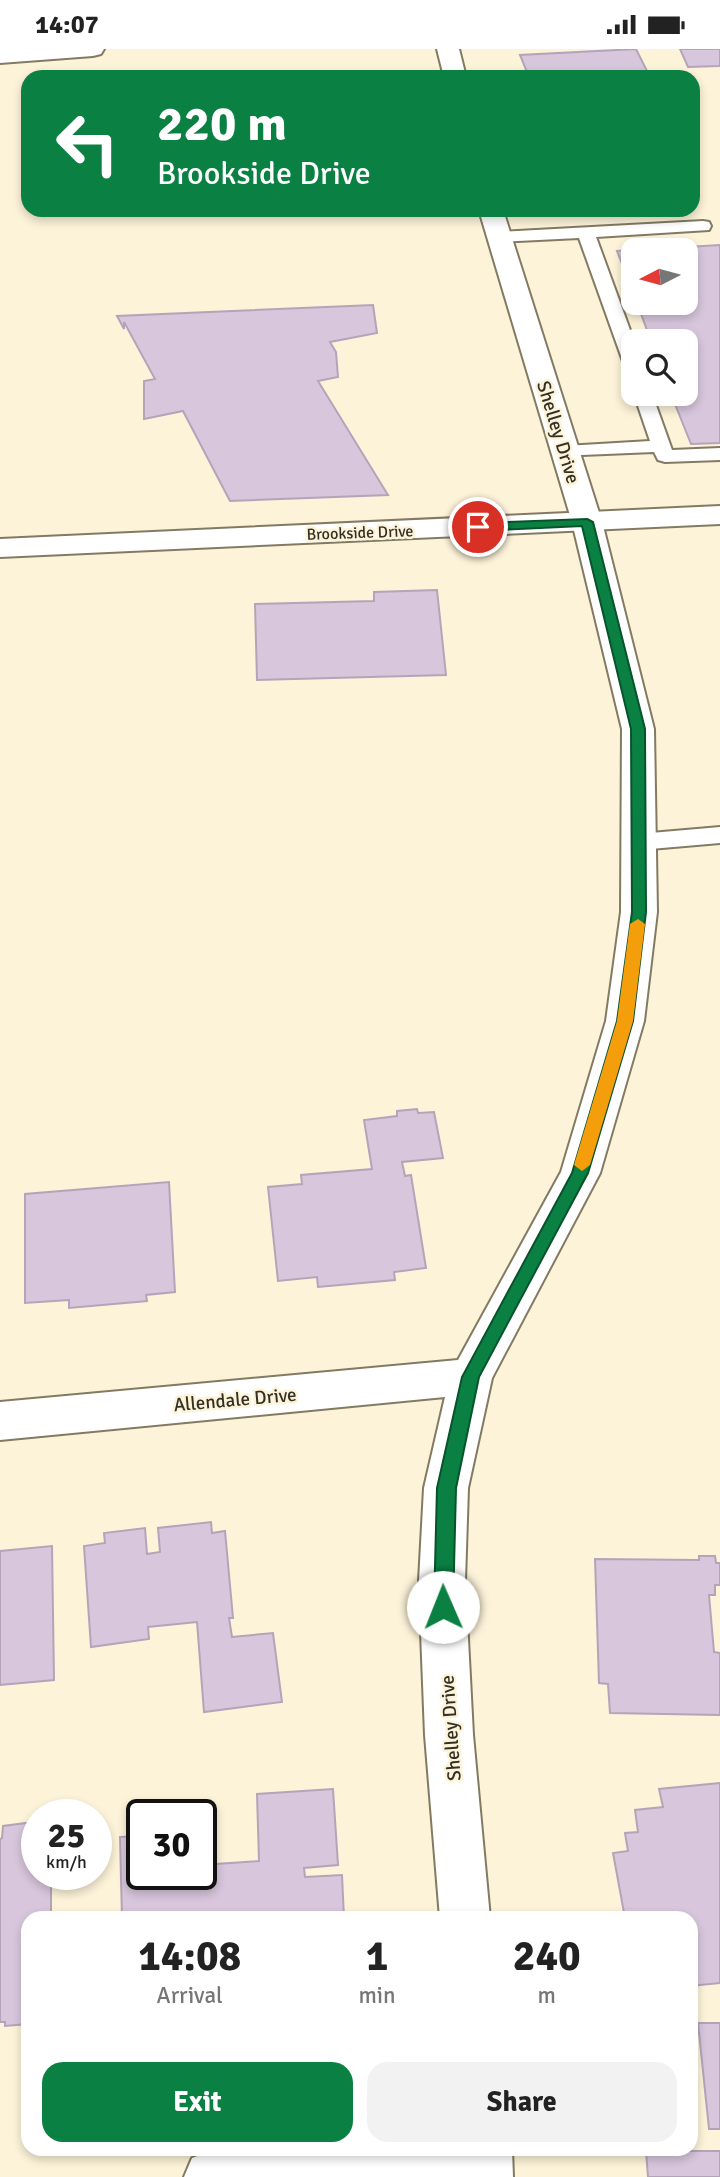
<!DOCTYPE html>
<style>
:root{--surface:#fff;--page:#f2f2f2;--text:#222;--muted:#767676;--accent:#0b8043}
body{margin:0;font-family:Signika,sans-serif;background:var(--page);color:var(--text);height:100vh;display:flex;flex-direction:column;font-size:26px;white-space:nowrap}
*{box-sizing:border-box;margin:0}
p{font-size:23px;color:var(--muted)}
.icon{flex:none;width:38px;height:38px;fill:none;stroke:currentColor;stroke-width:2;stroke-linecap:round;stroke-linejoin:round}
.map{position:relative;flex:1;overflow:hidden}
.drawer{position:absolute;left:21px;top:1862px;width:677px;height:245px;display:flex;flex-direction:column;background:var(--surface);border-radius:21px;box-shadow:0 4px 10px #0003}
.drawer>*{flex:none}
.hud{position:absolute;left:21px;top:21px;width:679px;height:147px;border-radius:21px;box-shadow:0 4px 10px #0003;background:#0b8043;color:#fff;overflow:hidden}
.needle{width:46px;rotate:264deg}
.tools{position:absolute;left:621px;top:189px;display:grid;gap:14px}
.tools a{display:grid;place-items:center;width:77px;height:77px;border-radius:14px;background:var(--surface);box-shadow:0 4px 10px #0003;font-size:35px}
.speed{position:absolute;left:21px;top:1750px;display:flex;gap:14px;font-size:35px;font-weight:700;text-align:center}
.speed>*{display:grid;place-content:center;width:91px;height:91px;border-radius:50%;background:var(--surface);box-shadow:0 4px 10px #0003;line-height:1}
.speed small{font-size:18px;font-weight:400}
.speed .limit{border:4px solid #111;border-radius:10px;background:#fff;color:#111}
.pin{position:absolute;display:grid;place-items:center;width:60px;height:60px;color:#fff;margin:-30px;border:4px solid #fff;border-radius:50%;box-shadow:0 2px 7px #0007}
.me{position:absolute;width:77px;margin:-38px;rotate:359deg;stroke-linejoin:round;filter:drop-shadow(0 0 5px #0008)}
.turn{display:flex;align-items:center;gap:24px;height:147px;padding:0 21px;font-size:32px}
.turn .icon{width:91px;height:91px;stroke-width:2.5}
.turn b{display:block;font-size:49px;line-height:60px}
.eta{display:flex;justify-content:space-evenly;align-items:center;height:119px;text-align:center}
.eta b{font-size:42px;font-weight:800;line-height:49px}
.action{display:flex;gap:14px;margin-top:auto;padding:14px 21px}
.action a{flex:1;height:80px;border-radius:21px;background:var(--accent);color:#fff;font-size:28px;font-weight:800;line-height:80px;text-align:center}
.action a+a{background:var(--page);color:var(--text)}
.status{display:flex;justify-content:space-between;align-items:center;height:49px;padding:0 35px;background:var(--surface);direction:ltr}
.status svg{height:19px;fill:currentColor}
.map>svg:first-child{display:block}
.building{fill:#d8c6dc;stroke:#b5a4b9;stroke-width:2}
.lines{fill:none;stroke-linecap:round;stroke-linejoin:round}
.lane-casing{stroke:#837a63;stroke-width:4}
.street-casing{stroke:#837a63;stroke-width:4}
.secondary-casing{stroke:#837a63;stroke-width:4}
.lane{fill:#fff;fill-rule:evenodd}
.street{fill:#fff;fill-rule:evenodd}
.secondary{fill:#fff;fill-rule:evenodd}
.route{fill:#0b8043;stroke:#07532c;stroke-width:2}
.slow{fill:#f59e0b}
.labels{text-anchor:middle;stroke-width:5;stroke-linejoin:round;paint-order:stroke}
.far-street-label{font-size:16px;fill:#332f25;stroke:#fdf3d9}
.street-label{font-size:19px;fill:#332f25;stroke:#fdf3d9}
</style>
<div class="status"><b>14:07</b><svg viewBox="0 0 49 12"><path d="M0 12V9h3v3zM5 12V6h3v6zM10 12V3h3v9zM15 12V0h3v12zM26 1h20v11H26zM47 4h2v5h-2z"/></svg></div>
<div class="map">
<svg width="720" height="2128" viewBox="0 0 720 2128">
<rect width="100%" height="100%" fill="#fdf3d9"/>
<path class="building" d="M636,0l13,26 -120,2 -9,-22z
M680,0h40v17l-32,1z
M720,196v198l-29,1 -20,-50h15v-53h-35l-14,-38h49v-53h-50z
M634,201v45l-17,-44z
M373,256l4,28 -47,9 6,10 2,25 -20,4 70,114 -158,6 -47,-90 -39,8v-38l11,-2 -31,-57v7l-7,-13z
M437,541l9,85 -189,5 -2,-76 119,-3v-9z
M417,1060l1,4 16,-1 9,46 -41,4 3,14 6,-1 15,93 -32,4 1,8 -77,7 -1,-10 -39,4 -10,-94 34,-3 -1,-9 71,-6 -8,-49 33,-4v-5z
M169,1133l6,110 -29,3 1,6 -78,7v-8l-44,3v-109z
M211,1473l1,11 13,-2 8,87h-4l3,19 41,-4 9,69 -78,10 -7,-90 -49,5 1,12 -58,8 -7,-101 21,-3 -1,-10 41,-5 2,26 13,-2 -2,-24z
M52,1497l2,134 -54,5v-134z
M699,1507h16l1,7h4v22h-5v10h-6l5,57 6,1v62l-110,-2 -2,-29 -9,-1 -4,-124 104,1z
M720,1734v200l-29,3v-68h-66l-12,-65 15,-2 -3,-18 13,-1 -3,-22 28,-3 -4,-18z
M333,1740l5,76 -34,3 1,9 37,-2 2,43h-222l-2,-81 22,-1v38h59v-9l58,-4 -2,-67z
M34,1773l3,52h14v44h-23v106l-23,2v-4h-5v-183l2,-1 1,-12z
M698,1974h22v106h-11z
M646,2102h74v26h-72z"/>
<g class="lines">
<g class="lane-casing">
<path id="lane" d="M703,172l6,1 2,4 -2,4 -113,7 38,104v31l-9,-5 -46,-129 -81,4 -9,-5 9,-5z
M634,345h18l20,56 48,-2v12l-55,2 -7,-2 -4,-8 -96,4 -3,-4 10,-6 85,-5z
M720,778v16l-81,7 -8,-2 -4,-6 4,-6 8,-2z"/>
</g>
<g class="street-casing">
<path id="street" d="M0,0h104l-3,5 -8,2 -93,7z
M437,0h22l7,28h-22z
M479,161h24l99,312 52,207 3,183 -13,109 -44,152 -108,205 -24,110 -3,93 8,154 17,183h-50l-15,-183 -6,-154 5,-93 21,-91 -445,43v-38l458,-42 103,-188 45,-151 15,-109 1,-183 -50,-207z
M216,2100h296l1,28h-329l8,-19z"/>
</g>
<g class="secondary-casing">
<path id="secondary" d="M720,457v18l-720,33v-18z"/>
</g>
<use href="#lane" class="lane"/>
<use href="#street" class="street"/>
<use href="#secondary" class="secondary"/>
</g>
<path class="route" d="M587,470l6,3 52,207 1,183 -13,109 -45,152 -109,204 -23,111 -3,119 -3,6 -7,3 -6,-3 -3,-6 3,-119 25,-111 110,-204 45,-152 15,-109 -1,-183 -49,-203 -104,5 -6,-4 6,-4z"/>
<path class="slow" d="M638,870l7,5 -12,97 -43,144 -8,6 -8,-6 43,-144 13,-97z"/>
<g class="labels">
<g class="far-street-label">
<text transform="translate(360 483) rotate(-2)" y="6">Brookside Drive</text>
</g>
<g class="street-label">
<text transform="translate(559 383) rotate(73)" y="7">Shelley Drive</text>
<text transform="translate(235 1350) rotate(-5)" y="7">Allendale Drive</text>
<text transform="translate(450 1679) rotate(-94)" y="7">Shelley Drive</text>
</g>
</g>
</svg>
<div class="tools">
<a><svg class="needle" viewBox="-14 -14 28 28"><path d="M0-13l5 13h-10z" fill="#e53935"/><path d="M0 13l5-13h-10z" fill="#767676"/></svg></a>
<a><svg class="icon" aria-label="search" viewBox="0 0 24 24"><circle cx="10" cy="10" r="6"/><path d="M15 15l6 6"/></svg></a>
</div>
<div class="speed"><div>25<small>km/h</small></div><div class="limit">30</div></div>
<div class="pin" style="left:478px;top:478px;background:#d93025"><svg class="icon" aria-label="arrive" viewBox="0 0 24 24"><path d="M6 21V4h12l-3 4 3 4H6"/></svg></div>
<svg class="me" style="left:443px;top:1558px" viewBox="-20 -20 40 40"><circle r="19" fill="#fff"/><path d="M0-13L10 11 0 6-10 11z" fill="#0b8043"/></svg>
<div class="hud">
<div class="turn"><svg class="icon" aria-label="left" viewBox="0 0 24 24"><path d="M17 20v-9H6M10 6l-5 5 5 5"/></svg><div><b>220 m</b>Brookside Drive</div></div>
</div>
<section class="drawer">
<div class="eta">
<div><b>14:08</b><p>Arrival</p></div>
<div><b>1</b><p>min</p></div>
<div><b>240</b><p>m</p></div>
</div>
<div class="action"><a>Exit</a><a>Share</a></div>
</section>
</div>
